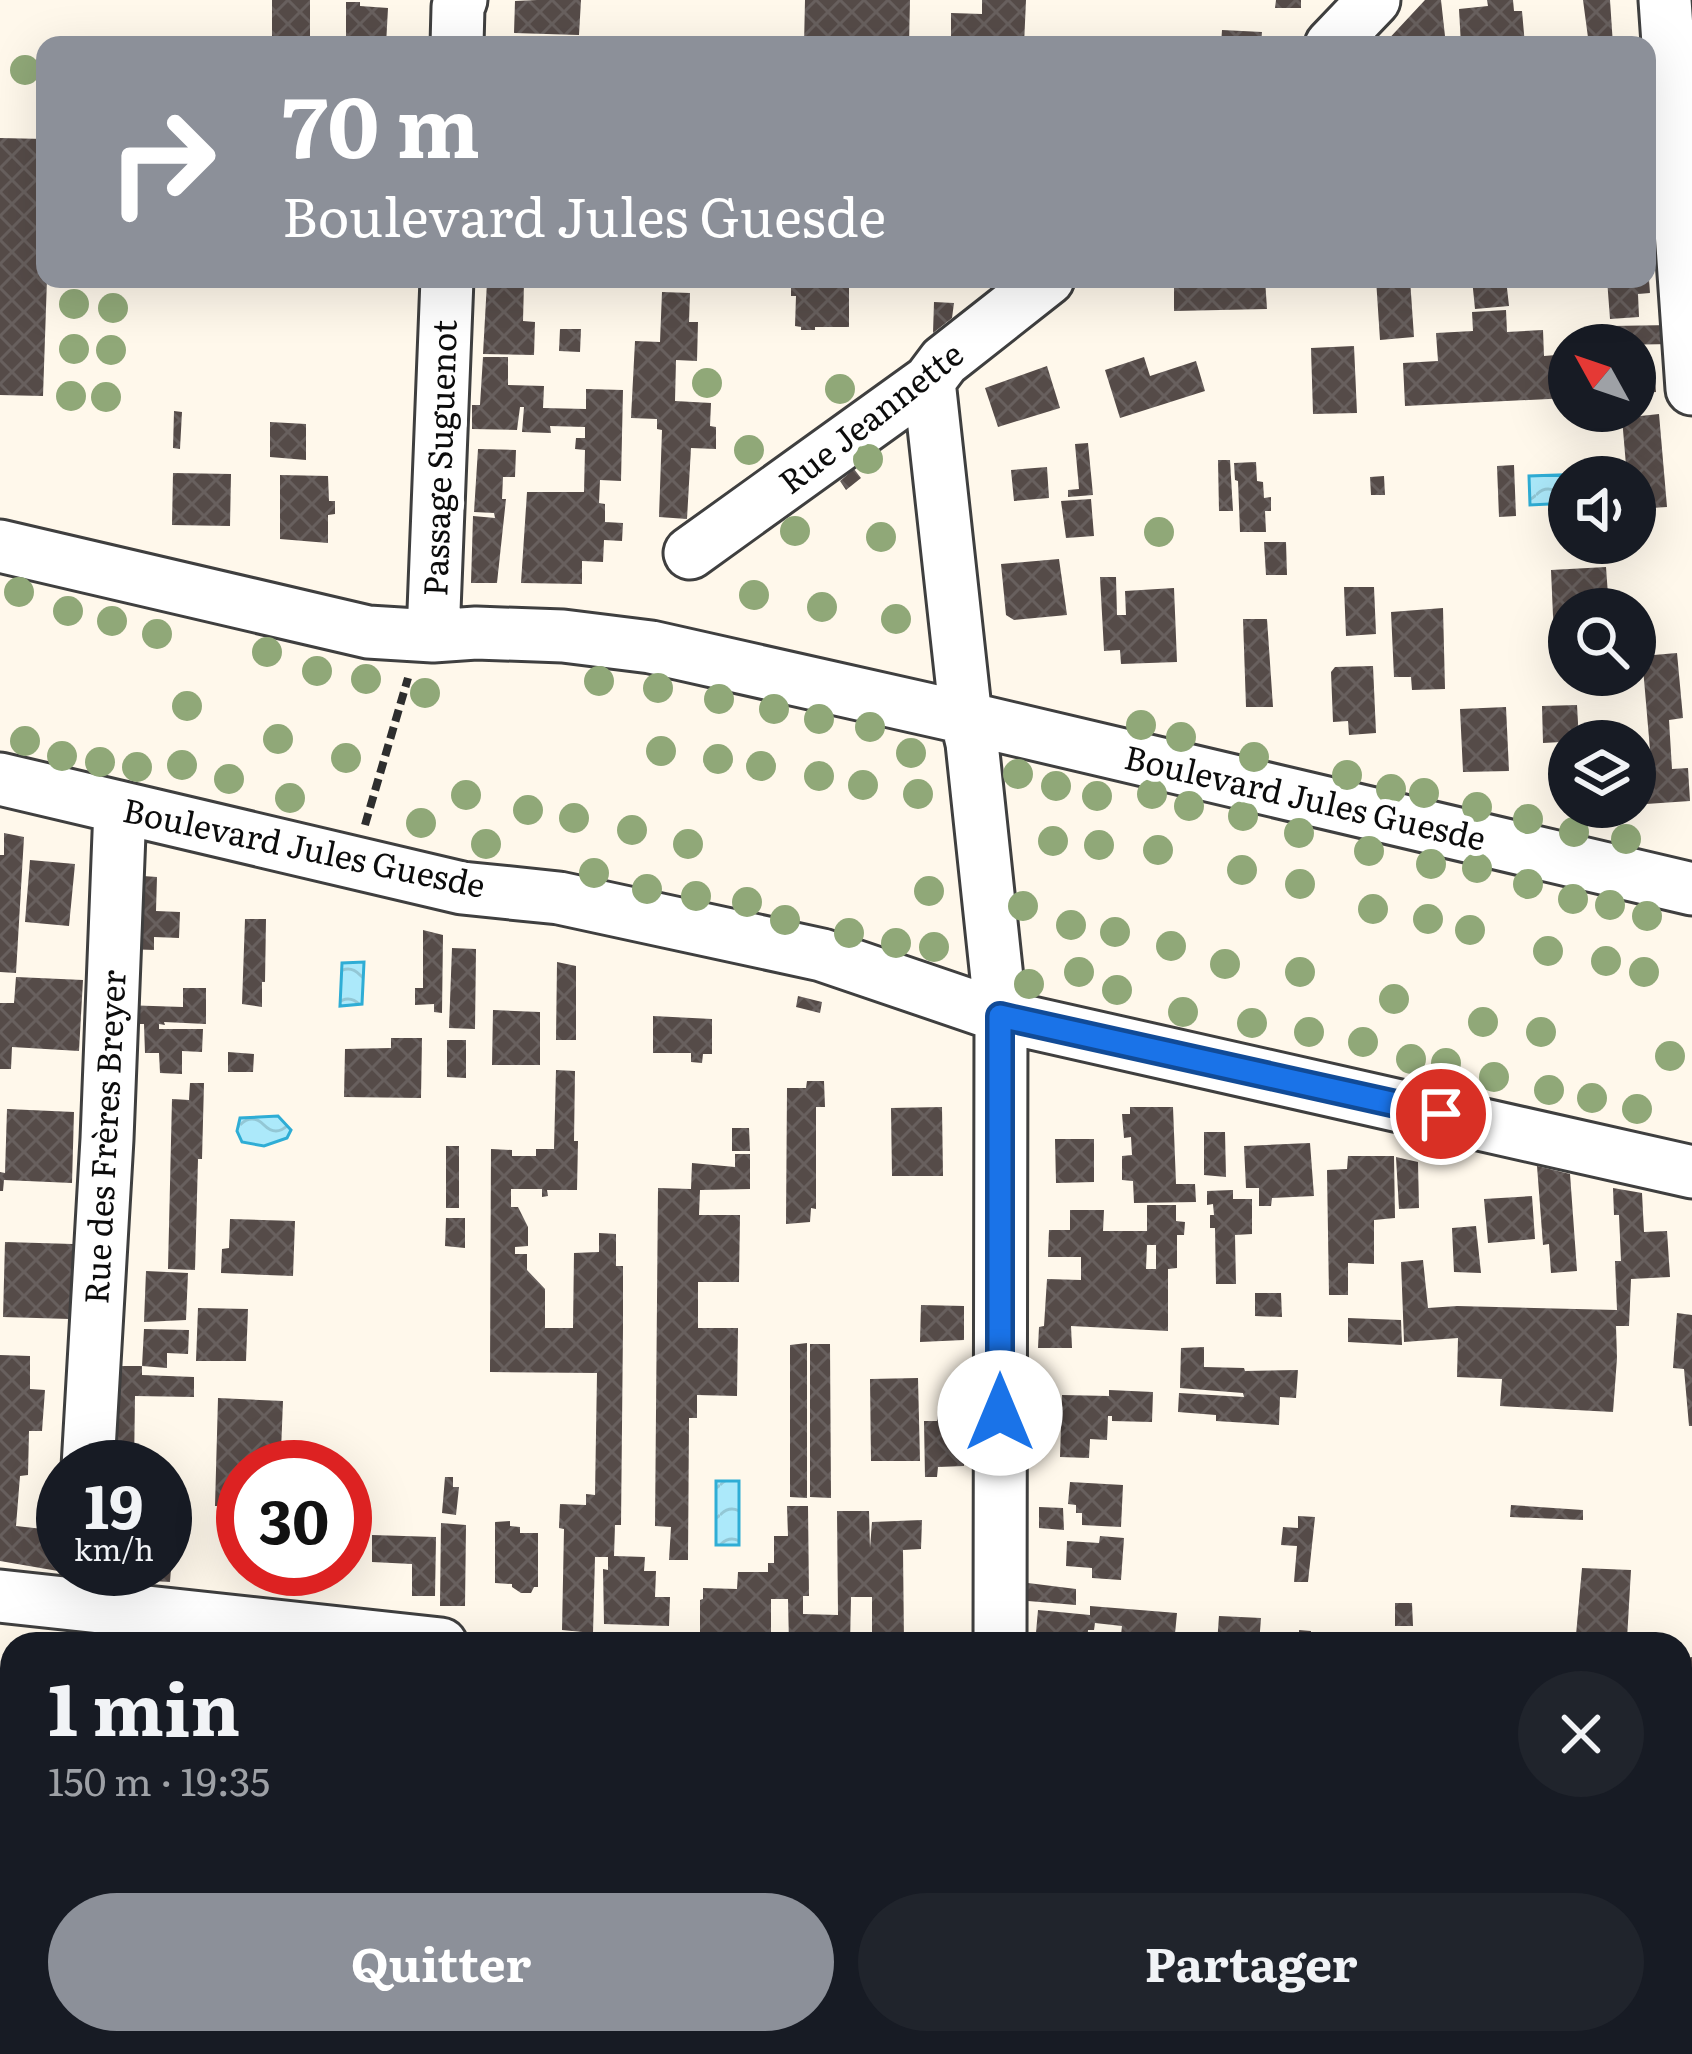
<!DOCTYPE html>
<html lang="fr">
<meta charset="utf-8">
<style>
:root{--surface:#171b24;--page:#20242c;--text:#f1f3f6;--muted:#9ea1a6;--accent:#8c9099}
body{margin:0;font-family:Literata,serif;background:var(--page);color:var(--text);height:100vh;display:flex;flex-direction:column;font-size:45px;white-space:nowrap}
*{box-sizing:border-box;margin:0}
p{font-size:39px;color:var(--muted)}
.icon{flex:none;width:66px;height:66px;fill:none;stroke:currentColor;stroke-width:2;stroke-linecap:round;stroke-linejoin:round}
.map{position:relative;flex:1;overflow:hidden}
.side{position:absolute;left:0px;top:1632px;width:1692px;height:423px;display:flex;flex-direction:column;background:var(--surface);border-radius:36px 36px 0 0;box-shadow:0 12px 48px #0002}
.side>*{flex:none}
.banner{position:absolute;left:36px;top:36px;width:1620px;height:252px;border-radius:24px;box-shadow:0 12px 48px #0002;background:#8c9099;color:#fff;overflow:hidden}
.needle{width:78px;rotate:310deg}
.controls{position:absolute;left:1548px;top:324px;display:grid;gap:24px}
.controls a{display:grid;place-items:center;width:108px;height:108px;border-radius:50%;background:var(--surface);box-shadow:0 12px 48px #0002;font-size:60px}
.speed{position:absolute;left:36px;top:1440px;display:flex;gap:24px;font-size:60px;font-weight:700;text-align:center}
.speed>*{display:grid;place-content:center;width:156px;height:156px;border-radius:50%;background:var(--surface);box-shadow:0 12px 48px #0002;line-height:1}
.speed small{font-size:30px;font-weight:400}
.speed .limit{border:18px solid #d22;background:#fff;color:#111}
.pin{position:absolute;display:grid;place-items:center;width:102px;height:102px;color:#fff;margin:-51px;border:6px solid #fff;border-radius:50%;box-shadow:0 3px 12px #0007}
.me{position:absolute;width:132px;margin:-66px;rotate:0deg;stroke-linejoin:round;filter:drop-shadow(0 0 9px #0008)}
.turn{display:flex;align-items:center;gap:42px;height:252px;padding:0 48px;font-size:54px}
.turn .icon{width:156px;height:156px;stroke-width:2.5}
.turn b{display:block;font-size:84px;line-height:102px}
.round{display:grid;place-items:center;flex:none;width:126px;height:126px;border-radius:63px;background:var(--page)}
.headline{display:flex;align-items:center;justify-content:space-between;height:204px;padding:0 48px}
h1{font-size:72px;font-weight:700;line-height:90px}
.button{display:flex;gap:24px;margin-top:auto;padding:24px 48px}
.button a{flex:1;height:138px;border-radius:72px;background:var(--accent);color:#fff;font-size:48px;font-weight:700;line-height:138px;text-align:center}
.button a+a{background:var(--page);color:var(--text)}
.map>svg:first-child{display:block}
.water{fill:url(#water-waves);stroke:#2fadd5;stroke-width:3}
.building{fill:url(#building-cross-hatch);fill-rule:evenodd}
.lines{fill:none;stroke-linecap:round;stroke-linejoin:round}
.minor-casing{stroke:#3f3f3f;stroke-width:57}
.path{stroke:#2e2e2e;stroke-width:8;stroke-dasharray:12 6;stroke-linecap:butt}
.minor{stroke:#fff;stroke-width:51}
.tree{fill:#90a878}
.route-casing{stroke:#114b97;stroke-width:30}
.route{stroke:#1a73e8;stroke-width:21}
.labels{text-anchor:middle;stroke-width:12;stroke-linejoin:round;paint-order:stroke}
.street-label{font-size:33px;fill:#0c0c0c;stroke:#fff}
</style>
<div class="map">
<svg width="1692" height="2054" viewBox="0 0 1692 2054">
<defs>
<pattern id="water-waves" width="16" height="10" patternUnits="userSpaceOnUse" patternTransform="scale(3)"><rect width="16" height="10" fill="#ace9fa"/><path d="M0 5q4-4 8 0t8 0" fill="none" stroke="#93c7d5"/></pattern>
<pattern id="building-cross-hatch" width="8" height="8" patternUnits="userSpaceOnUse" patternTransform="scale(3)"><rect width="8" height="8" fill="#554b48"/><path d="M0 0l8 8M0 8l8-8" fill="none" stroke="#68605e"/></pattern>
</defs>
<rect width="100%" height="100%" fill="#fff8eb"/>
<path class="water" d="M1586,474v3h-17v26l-39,2 -1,-29z
M364,962l-2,42 -22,2 2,-43z
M278,1116l13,14 -4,8 -23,8 -22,-4 -5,-11 3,-13z
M716,1481h23v64h-23z"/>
<path class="building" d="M272,0h38v45h-38z
M537,0h44l-2,35 -65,-2 1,-32z
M805,0h105l-1,45h-105z
M982,0h44l-2,45h-73v-32l31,1z
M1276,0h25v8h-26z
M1425,0h16l5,45h-63z
M1487,0h26l1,11h8l3,34h-64l-2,-36 29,-3z
M1583,0h27l3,45h-24z
M346,2h14v4l28,2 -2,37h-40z
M1222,30l40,2 -1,13h-40z
M183,36l28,1v8h-28z
M0,138l45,1 2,140 -4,117 -43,-1z
M1665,222l1,20 -19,1v-20z
M797,279h46l1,3h5v45h-34v3h-14v-3l-6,-1 1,-30h-5v-10h6z
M1174,279h91l2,30 -93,2z
M1376,279h34l4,58 -34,3z
M1472,279h34l3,27 -34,3z
M1607,279h42l1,14 -12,1 1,23 -29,2z
M487,282l37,1 -1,38 12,1 -1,33 -51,-1z
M662,292l28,1 -1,29h9l-1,39 -21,-1 -1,41 36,2 -1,23 6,1v22l-25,-1 -4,71 -28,-2 3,-87 -5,-1v-10l-26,-1 4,-77 25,1z
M934,302l20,1 -2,15 -19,15z
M1506,310l1,22 36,-2 1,26 25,-2v44l-164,8 -2,-43 35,-2 -2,-28 37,-2 -1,-19z
M1672,325l1,19 -61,1 -2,-19z
M560,329h21l-1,23 -21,-1z
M1354,346l3,67 -44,1 -2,-66z
M483,357h25v28l36,1 -1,22 43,1v-20l37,1 -2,91 -21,-1 -1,23 6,1v18l18,1 -1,18 -18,-1 -1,22 -21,-1v23l-61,-1 6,-91h57l1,-42 -10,-1 1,-11h9v-11l-35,-1 1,7 -29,-1 2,-25h-4l-3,23 -45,-1v-24h8z
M1144,357l6,19 46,-15 9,30 -85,27 -15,-48z
M1047,366l13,42 -62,19 -13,-39z
M1654,366l2,26 -21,2v-26z
M174,411l8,1 -2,37 -7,-1z
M1659,414l8,93 -32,2v-32h-8l-5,-59z
M270,422l36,2v36l-36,-3z
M1088,443l5,52 -25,2v-7l11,-1 -4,-45z
M478,449l38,1 -1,27h-12l-1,22h4l-9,84h-26l2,-67 22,2 -1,-5 -20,-1z
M1218,460h12l3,51h-14z
M1256,462l1,19 6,1 1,16 7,-1v14h-6l1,21h-26l-2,-51 -3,-1 -1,-17z
M1514,465l2,51 -17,1 -2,-51z
M1047,467l2,31 -35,3 -3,-31z
M854,469l7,9 -15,12 -6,-9z
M173,473l58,1 -1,52 -58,-1z
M280,475l48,1 1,25h6v13l-7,1v28l-48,-4z
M1384,476l1,19h-14l-1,-18z
M1091,499l3,37 -28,2 -5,-37z
M1264,542h22l1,33h-21z
M1059,559l8,56 -53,5 -8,-5 -5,-51z
M1606,567l3,42h-40v52l-14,1 -4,-92z
M1100,577h16l1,38h9l-1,-24 49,-3 3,74 -56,2 -1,-14 -16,1z
M1344,587h30l2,47 -30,2z
M1443,608l2,81 -33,1 -1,-13h-17l-3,-65z
M1243,619h24l6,88h-27z
M1677,653l6,65 -14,2 3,49 16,-1 2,33 -44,3 -3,-30 9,-1 -10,-117z
M1373,666l3,67 -27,2 -1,-14 -15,1 -2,-50 4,-5z
M1577,705l2,36 -36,2 -1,-37z
M1506,707l3,64 -46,1 -3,-63z
M4,833l20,4 -8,136 -16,-1v-117h4z
M30,860l45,4 -6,62 -44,-4z
M129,875l28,2 -1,34 24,1 -1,26 -25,-1v13l-28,-1z
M245,919h21l-1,63h-3v25l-20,-3z
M423,930l20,5 -1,78 -8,-1v-8l-19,1v-17h8z
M452,948l24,1 -1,80 -26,-1z
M557,962l19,4v74h-20z
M16,977l67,3 -4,71 -67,-4 -1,22h-11v-66h14z
M183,988h23v36l-42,-2 1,3 -6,-1v5h44l-1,23 -20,-1v23l-22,-1 -1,-20h-14l-1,-29h-21v-19l60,2z
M798,996l24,6 -2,11 -24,-6z
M493,1010l47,2v53h-48z
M653,1016l59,3v35h-9l-1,9 -11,-1v-9h-38z
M391,1038h31l-1,60 -77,-1 1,-48 46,-1z
M447,1040h19v38l-19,-1z
M228,1052l26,2 -1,18h-25z
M556,1070l19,1 -1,70h4l-1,49h-30l1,6 -6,1v-8h-31v18h7l10,20v19l-13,1v7h12v16l18,19v39h28l1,-75 25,-1v-19l17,1v32h7v62l-2,197h-6l-1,31 31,1 -1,14h12l-1,26h15l-1,29 -65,-2 -1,-55 5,1v-13h-13l-2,76 -31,-3 2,-101 -5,-1 1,-24 26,1v-11l9,1 2,-122 -107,-1 1,-223 21,1v6h24v-7h18z
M807,1081h17l1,26h-9v102l-5,-1 -1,14 -24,2 1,-136h19z
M190,1083h14l-2,76h-4l-3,111 -27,-1 4,-170 17,1z
M942,1107l1,69h-51l-1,-68z
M1130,1107h43l3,77h19l1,18 -62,1 -1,-22 -11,-1v-24l10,-1 -1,-18 -7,1 -2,-24h8z
M7,1109l67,3 -2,71 -68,-3 -1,11h-3v-19l5,1z
M732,1128h17l1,23h-18z
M1204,1132h21l1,45 -22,-2z
M1055,1139h39v43l-38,1z
M1310,1143l4,53 -42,2 -1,8h-12v-18h-13l-2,-42z
M446,1146h13v62h-13z
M735,1154h15v35l-50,1 -1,25h41l-1,67h-41v46h40l-1,68 -40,-1v23h-8l-1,142h-19l2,-33 -16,-1 3,-338 33,1 1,-26 43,4z
M1348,1156h46l1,62 -21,2v44l-26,-1v32h-19l-2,-125 20,-1z
M1396,1157l22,5 1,46 -20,1z
M1537,1166l33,8 7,97 -26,2 -2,-29 -6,1z
M1613,1188l29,5 2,39 23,-1 3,46 -39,2 -2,47h-13l1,32 -4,54 -113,-6 2,-27 -45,-2 1,-39 -54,4 -3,-80 22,-2 5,48 29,-2 160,4 -2,-49h6l-2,-46h-5z
M1233,1190v9h19v35l-17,1 1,49h-20l-1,-56h-5v-13h4l-1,-11 -6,1v-14z
M1532,1196l3,43 -47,4 -4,-44z
M1147,1205h29v16l9,1 -1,13h-7v33l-9,1v62l-97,-5 1,22h-34l1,-21 5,-1 3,-47 34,1v-23h-33l1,-27h21v-20h34l-1,21h44zM1147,1245h9v24h-10z
M446,1218h19v30l-20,-2z
M230,1219l65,2 -2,55 -72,-3 1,-24 7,-1z
M1476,1226l5,47 -27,-1 -2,-44z
M5,1242l68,2 -3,75 -67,-2z
M146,1271l42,2 -2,47 -42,2z
M1255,1293h26l1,24 -27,-1z
M921,1305l43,1v34l-44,2z
M198,1308l50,1 -2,52h-50z
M1677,1313l15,2v111h-3l-5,-57 -11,-1z
M1348,1318l53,2 1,25 -54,-3z
M144,1329l45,1 -1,24 -21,-1v15l-25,-2z
M807,1343v155l-17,-1v-152z
M810,1344h20l1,154 -21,-1z
M1204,1347v20l40,1 1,3 53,-1 -2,28 -16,-1 -1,28 -63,-4v-6l-38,-3 1,-19 65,4 -1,-4 -63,-5 1,-40z
M0,1355l30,1v33l15,1 -3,41h-13l-1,44 -8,1 -4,50 36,4 2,-20 9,1v37l-5,23 -58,-10z
M107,1366h35v9l52,2v20l-59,-1 -1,71h-31z
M918,1378l2,83h-49l-1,-82z
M1109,1390l44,2 -1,30 -40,-1v-5h-4l-1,24 -17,-1 -1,19 -29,-1 2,-62 47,1z
M218,1398l65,3 -2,50h-16l-1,16h-21v40l-28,-1z
M963,1402l1,64 -26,1 -1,10h-12l-1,-56h13l3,-18z
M445,1477h8v10h6l-3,28 -14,-2z
M1070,1482l53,3 -2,42 -39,-2v-12h-6v-8l-8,-1z
M1511,1505l72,5v10l-73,-3z
M787,1506h21l1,90h-6v18l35,1 -1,-104h32l1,37 2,-26 50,-2 -1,29 -18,1 1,94h-32v-47h-21l-1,47h-61l-1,-45h-17v42h-17v3h-11l1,-3h-44v-41l3,-1v-11l34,1 1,-17h30v-9h6v-27h14z
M1039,1507l24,1 1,22 -25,-2z
M165,1516h10l-5,66 -70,-4v-9h65z
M1298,1516l17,1 -7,65h-14l3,-36 -16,-1 2,-18 15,1z
M510,1521v5l10,1v6h18v54h-4l-3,6h-10l-9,-6v-3l-17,-1v-61z
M441,1523l25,2 -1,81h-25z
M372,1535l64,2 -1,59h-23v-32l-40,-2z
M1100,1536l24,2 -3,42 -29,-2v-10l-26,-2 1,-25 32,2z
M1582,1568l49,2 -4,69 -51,-4z
M1028,1583l48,6v16l-48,-4z
M1395,1603h17l1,23h-18z
M1090,1606l87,7 -3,31h-54l2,-18 -27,-3 -1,7h-6l-1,14h-52l3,-34 52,5z
M1219,1616l42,2 -2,26h-42z
M1299,1630l12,1 -1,13h-13l1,-4h-7v-7h8z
M1692,1657v29h-5l-1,-28z
M1680,1704l7,1 -3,22 8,1 -1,14 -11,-1z
M1680,1816l12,1v113h-4v9h-8z
M1680,2041h12v13h-22v-11z
M173,2043h17l-1,11h-17z
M926,2043h47l-2,11h-46z
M1045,2043h27v11h-27z"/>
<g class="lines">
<g class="minor-casing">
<path id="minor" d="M1665,0l27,389
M457,45l1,-38 3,-7
M1331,45l43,-45
M929,381l37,337 6,25 29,273 -1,628
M0,546l368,86 65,4 43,-3 87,3 88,11 315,71 726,171
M690,553l239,-172 15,-20 104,-82
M433,636l14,-357
M0,779l462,109 97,10 263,57 179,61 691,156
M88,1467l19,-328 13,-331
M0,1596l441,48
M1680,1793l12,2
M1007,2043v11"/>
</g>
<path class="path" d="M365,825l43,-147"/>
<use href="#minor" class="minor"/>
</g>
<g class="tree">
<circle cx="25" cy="70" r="15"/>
<circle cx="74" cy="304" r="15"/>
<circle cx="113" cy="308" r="15"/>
<circle cx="74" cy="349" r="15"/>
<circle cx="111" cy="350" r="15"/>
<circle cx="707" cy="383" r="15"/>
<circle cx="840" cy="389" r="15"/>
<circle cx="71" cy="396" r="15"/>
<circle cx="106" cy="397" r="15"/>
<circle cx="749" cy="450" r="15"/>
<circle cx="868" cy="459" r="15"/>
<circle cx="795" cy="531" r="15"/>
<circle cx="1159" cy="532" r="15"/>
<circle cx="881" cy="537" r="15"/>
<circle cx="19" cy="592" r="15"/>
<circle cx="754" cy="595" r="15"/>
<circle cx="822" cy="607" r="15"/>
<circle cx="68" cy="611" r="15"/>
<circle cx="896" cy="619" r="15"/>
<circle cx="112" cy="621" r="15"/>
<circle cx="157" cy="634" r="15"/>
<circle cx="267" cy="652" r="15"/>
<circle cx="317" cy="671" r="15"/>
<circle cx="366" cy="679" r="15"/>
<circle cx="599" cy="681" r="15"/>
<circle cx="658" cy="688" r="15"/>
<circle cx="425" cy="693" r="15"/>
<circle cx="719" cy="699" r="15"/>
<circle cx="187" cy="706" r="15"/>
<circle cx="774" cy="709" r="15"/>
<circle cx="819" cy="719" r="15"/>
<circle cx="1141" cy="725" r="15"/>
<circle cx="870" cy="727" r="15"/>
<circle cx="1181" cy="737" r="15"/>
<circle cx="278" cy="739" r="15"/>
<circle cx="25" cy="741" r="15"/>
<circle cx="661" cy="751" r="15"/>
<circle cx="911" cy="753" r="15"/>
<circle cx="62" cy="756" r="15"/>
<circle cx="1254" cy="757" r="15"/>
<circle cx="346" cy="758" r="15"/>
<circle cx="718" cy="759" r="15"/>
<circle cx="100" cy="762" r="15"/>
<circle cx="182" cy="765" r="15"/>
<circle cx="761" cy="766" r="15"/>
<circle cx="137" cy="767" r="15"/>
<circle cx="1018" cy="774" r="15"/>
<circle cx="1347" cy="775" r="15"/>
<circle cx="819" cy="776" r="15"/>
<circle cx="229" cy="779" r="15"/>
<circle cx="863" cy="785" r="15"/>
<circle cx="1056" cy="786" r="15"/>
<circle cx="1391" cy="789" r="15"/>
<circle cx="1424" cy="793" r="15"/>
<circle cx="918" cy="794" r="15"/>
<circle cx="1152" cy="794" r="15"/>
<circle cx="466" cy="795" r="15"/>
<circle cx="1097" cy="796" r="15"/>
<circle cx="290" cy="798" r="15"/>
<circle cx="1189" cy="806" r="15"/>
<circle cx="1477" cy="807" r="15"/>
<circle cx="528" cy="810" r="15"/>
<circle cx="1243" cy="816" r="15"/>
<circle cx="574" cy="818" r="15"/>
<circle cx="1528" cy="819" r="15"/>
<circle cx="421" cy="823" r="15"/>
<circle cx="632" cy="830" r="15"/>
<circle cx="1574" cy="832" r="15"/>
<circle cx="1299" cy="833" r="15"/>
<circle cx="1626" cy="839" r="15"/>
<circle cx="1053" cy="841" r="15"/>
<circle cx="486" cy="844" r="15"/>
<circle cx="688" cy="844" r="15"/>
<circle cx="1099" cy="845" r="15"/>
<circle cx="1158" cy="850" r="15"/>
<circle cx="1369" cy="851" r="15"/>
<circle cx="1431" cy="864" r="15"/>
<circle cx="1477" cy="868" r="15"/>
<circle cx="1242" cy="870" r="15"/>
<circle cx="594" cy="873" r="15"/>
<circle cx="1300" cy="884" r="15"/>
<circle cx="1528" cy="884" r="15"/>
<circle cx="647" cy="889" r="15"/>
<circle cx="929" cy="891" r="15"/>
<circle cx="696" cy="896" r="15"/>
<circle cx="1573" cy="899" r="15"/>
<circle cx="747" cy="902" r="15"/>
<circle cx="1610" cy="905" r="15"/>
<circle cx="1023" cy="906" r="15"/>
<circle cx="1373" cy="909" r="15"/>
<circle cx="1647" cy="916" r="15"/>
<circle cx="1428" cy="919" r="15"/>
<circle cx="785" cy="920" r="15"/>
<circle cx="1071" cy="925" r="15"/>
<circle cx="1470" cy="930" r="15"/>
<circle cx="1115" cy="932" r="15"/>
<circle cx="849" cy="933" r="15"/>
<circle cx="896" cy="943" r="15"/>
<circle cx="1171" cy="946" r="15"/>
<circle cx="934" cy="947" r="15"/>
<circle cx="1548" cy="951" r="15"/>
<circle cx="1606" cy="961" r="15"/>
<circle cx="1225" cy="964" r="15"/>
<circle cx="1079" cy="972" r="15"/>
<circle cx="1300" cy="972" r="15"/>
<circle cx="1644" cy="972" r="15"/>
<circle cx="1029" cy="984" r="15"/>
<circle cx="1117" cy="990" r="15"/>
<circle cx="1394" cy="999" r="15"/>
<circle cx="1183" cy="1012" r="15"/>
<circle cx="1483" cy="1022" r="15"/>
<circle cx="1252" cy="1023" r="15"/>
<circle cx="1309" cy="1032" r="15"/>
<circle cx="1541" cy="1032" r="15"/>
<circle cx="1363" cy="1042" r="15"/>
<circle cx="1670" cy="1056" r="15"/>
<circle cx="1411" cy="1059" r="15"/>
<circle cx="1446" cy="1063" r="15"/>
<circle cx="1494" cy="1077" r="15"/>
<circle cx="1549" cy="1090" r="15"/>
<circle cx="1592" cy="1098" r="15"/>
<circle cx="1637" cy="1109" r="15"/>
</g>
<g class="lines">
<g class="route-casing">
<path id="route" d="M1000,1413v-397l441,98"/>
</g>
<use href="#route" class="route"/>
</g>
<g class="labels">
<g class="street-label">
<text transform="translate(871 418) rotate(-38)" y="12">Rue Jeannette</text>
<text transform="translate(440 458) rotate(-88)" y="12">Passage Suguenot</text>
<text transform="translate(1305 798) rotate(13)" y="12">Boulevard Jules Guesde</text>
<text transform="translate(304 848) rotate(12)" y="12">Boulevard Jules Guesde</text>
<text transform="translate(105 1137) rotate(-87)" y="12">Rue des Frères Breyer</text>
</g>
</g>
</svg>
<div class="controls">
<a><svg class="needle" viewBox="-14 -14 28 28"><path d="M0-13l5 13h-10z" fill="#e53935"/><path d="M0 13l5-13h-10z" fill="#9ea1a6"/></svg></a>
<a><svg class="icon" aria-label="sound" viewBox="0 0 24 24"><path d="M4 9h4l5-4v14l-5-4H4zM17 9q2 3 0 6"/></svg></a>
<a><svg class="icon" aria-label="search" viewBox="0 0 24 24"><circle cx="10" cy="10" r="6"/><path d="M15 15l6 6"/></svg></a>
<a><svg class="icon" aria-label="layers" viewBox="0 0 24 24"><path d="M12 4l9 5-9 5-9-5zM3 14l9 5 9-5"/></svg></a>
</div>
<div class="speed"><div>19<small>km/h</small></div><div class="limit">30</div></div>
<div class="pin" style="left:1441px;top:1114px;background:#d93025"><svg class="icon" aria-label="arrive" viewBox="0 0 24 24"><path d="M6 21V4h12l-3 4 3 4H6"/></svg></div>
<svg class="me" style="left:1000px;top:1413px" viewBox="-20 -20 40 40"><circle r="19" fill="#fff"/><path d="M0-13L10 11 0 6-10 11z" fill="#1a73e8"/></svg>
<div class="banner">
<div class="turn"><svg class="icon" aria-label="right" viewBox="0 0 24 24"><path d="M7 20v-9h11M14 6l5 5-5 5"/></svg><div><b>70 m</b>Boulevard Jules Guesde</div></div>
</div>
<section class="side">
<div class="headline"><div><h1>1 min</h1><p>150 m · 19:35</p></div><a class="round"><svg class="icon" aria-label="close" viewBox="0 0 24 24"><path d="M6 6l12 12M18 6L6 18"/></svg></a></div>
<div class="button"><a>Quitter</a><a>Partager</a></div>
</section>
</div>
